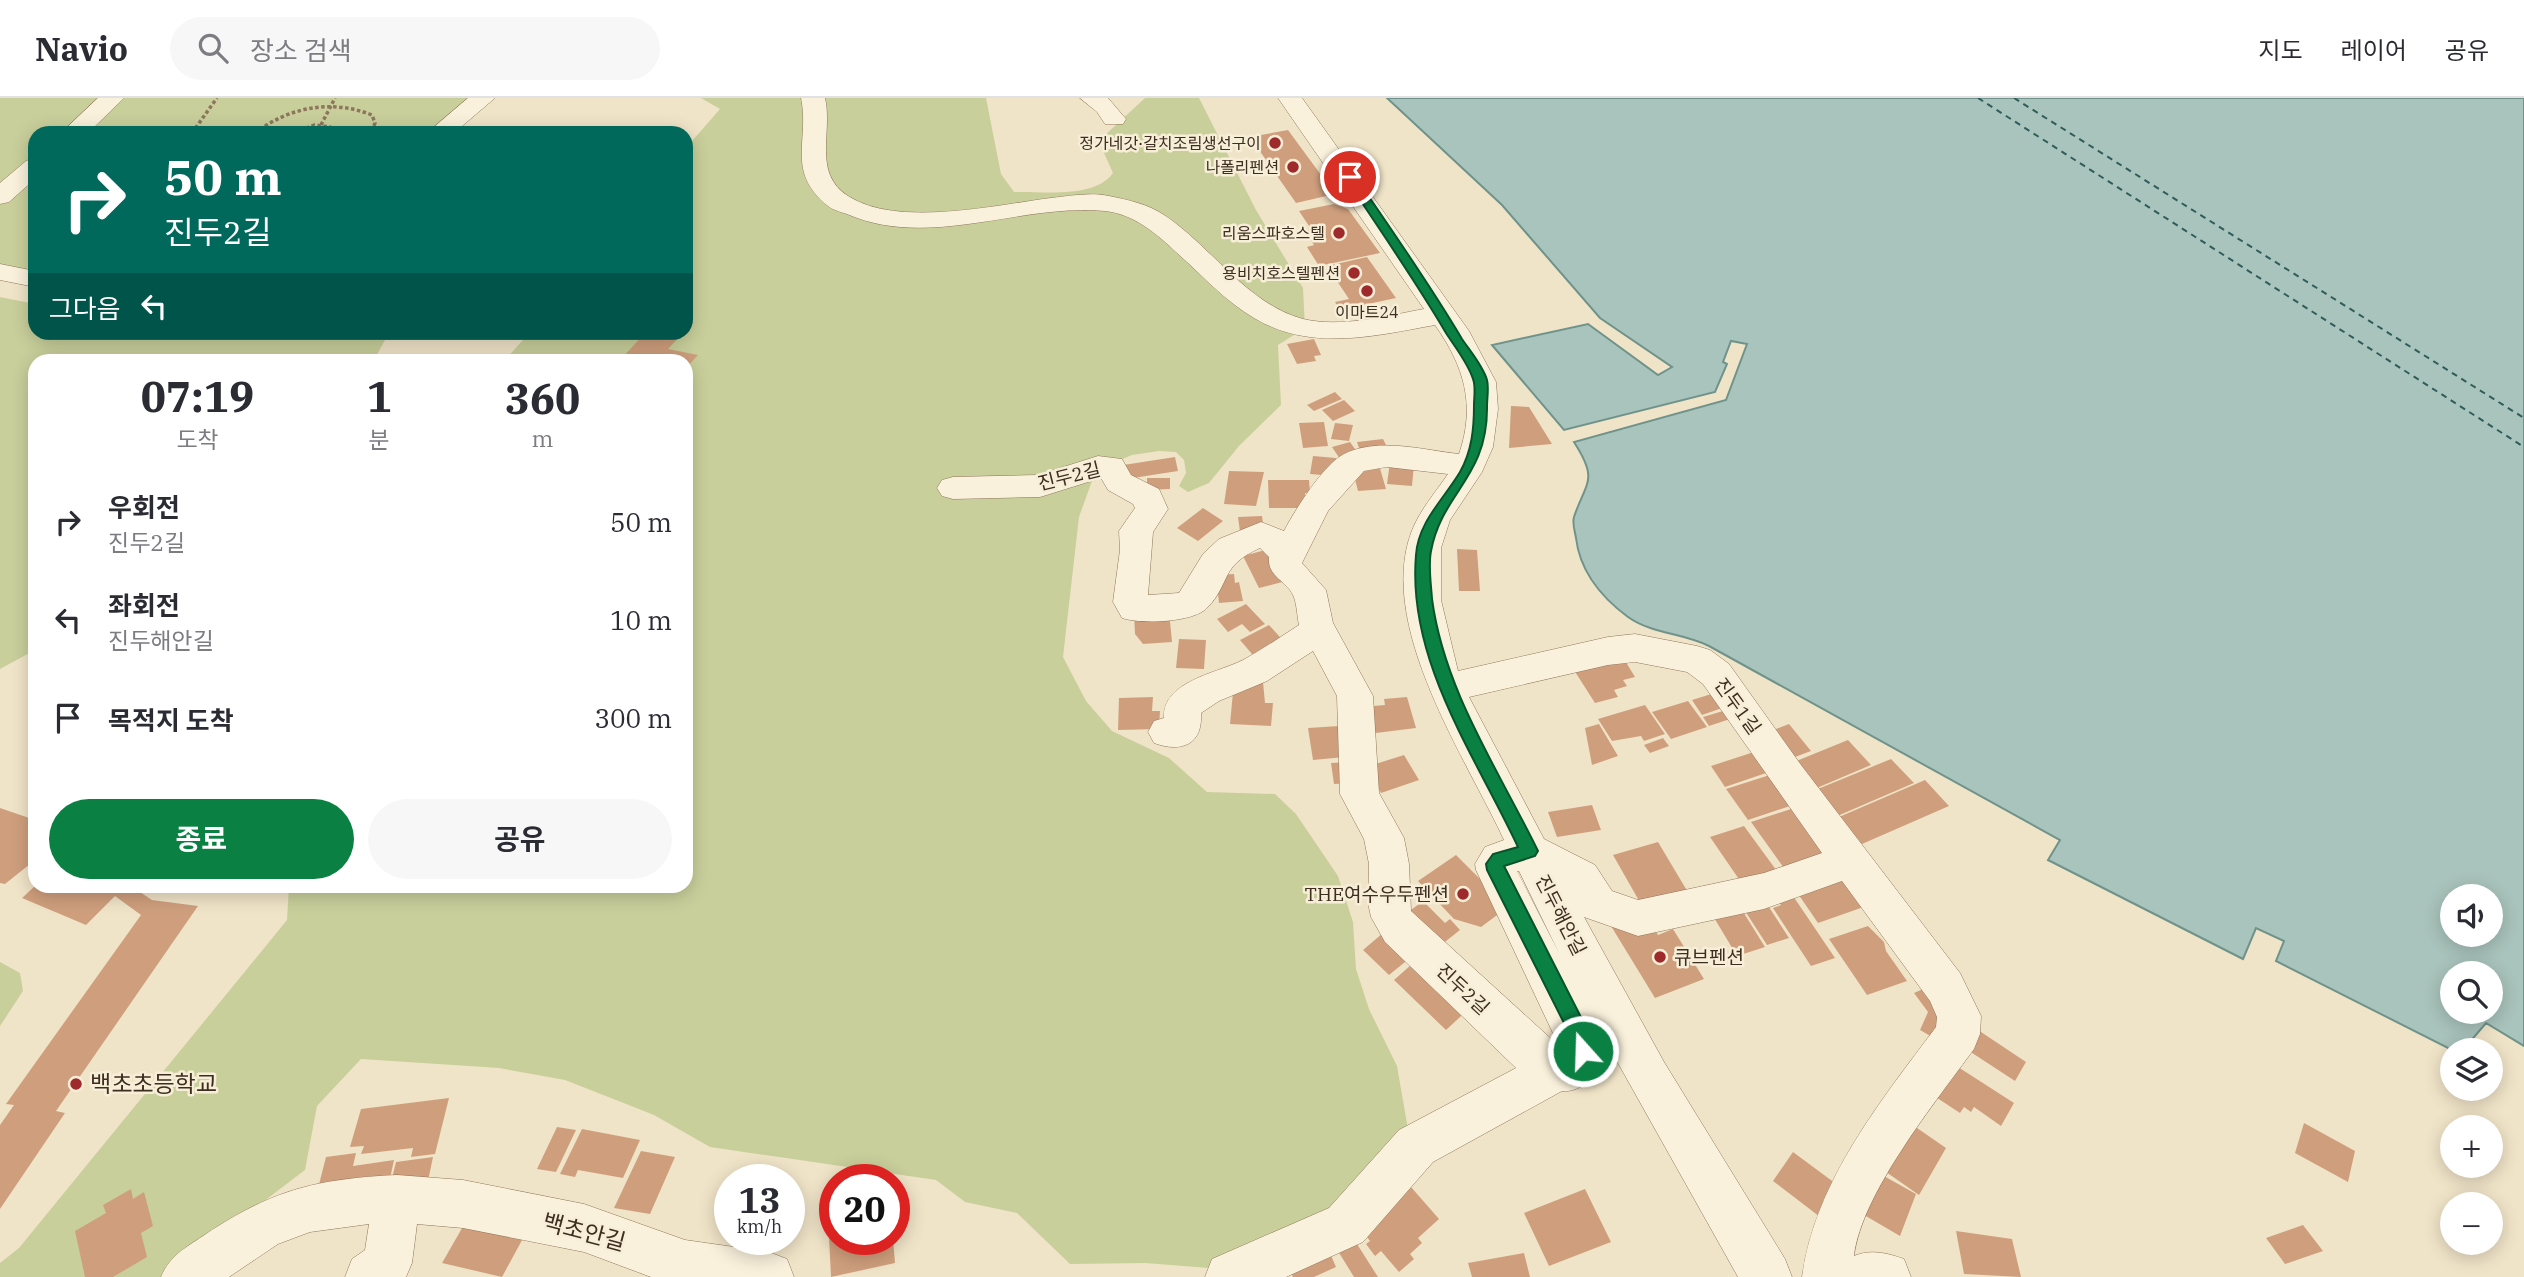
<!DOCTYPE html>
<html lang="ko">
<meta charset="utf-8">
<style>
:root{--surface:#fff;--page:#f7f7f7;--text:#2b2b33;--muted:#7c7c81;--line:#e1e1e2;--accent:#0b8043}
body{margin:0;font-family:"IBM Plex Serif","Noto Sans KR",serif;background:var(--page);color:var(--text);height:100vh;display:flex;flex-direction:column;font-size:26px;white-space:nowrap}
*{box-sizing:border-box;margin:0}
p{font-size:23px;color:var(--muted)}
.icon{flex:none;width:38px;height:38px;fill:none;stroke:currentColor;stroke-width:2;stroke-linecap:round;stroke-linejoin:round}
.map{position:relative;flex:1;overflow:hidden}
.panel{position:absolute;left:28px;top:256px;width:665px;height:539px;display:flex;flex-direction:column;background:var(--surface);border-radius:21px;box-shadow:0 4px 18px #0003}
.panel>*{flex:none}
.guide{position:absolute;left:28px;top:28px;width:665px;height:214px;border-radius:21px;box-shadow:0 4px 18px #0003;background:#00695c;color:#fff;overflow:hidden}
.buttons{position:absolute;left:2440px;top:786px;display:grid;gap:14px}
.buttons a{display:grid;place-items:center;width:63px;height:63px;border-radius:50%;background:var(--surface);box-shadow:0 4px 18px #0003;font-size:35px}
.speed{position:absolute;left:714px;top:1066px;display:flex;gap:14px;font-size:35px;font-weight:700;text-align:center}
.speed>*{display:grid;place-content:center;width:91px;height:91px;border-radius:50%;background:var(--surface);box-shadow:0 4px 18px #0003;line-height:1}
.speed small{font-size:18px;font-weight:400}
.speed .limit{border:10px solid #d22;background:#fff;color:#111}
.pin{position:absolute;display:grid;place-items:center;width:60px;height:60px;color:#fff;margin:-30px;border:4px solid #fff;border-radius:50%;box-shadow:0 2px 7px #0007}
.me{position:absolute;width:77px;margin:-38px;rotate:340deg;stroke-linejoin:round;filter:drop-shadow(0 0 5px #0008)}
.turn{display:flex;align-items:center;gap:24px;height:147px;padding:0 21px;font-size:32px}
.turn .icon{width:91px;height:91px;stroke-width:2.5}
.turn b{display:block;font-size:49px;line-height:60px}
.then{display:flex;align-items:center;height:66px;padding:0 21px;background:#0003;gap:14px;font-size:26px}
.eta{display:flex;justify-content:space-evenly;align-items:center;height:119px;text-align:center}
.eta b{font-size:42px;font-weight:700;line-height:49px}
.cta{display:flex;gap:14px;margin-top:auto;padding:14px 21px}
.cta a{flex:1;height:80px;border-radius:42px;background:var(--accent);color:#fff;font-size:28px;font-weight:700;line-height:80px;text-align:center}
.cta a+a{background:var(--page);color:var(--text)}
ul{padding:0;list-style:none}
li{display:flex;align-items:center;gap:21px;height:98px;padding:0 21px}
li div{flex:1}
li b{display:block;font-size:26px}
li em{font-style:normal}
header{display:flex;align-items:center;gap:42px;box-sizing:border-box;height:98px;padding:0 35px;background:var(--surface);border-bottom:2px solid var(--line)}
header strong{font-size:33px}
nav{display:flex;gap:38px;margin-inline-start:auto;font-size:24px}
.search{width:490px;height:63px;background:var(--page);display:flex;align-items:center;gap:18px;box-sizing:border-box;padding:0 24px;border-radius:38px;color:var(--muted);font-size:26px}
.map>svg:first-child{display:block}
.green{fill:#c9cf9b}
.water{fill:#a9c4bc;stroke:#6f938a;stroke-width:2;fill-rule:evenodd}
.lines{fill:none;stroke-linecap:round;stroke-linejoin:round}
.ferry{stroke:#2f5d5a;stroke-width:2;stroke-dasharray:6 5;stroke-linecap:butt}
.building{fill:#cf9f7d}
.minor-casing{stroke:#8d765c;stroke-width:1}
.path{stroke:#8d765c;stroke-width:3.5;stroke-dasharray:3.5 2.5;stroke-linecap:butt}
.minor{fill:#faf1dc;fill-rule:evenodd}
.route{fill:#0b8043;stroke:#07532c;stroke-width:2}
.poi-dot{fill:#9e2a2b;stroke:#f7eed8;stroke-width:2.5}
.labels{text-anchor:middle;stroke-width:5;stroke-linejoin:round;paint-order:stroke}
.far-poi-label{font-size:16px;fill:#3d2e20;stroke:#f7eed8;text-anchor:end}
.street-label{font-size:19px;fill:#3d2e20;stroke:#f7eed8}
.poi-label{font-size:19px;fill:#3d2e20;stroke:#f7eed8;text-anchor:end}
.near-poi-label{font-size:23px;fill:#3d2e20;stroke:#f7eed8;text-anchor:start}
.near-street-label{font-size:23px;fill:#3d2e20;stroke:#f7eed8}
</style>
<header>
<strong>Navio</strong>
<div class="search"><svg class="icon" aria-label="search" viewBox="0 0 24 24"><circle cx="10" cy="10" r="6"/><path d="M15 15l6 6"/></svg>장소 검색</div>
<nav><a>지도</a><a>레이어</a><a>공유</a></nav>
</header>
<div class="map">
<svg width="2524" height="1179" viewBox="0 0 2524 1179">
<rect width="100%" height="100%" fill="#f0e4c8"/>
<path class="green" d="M0,0h101l-39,35h-27v24l-35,31z
M112,0h371l-44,35h-366z
M701,0h285l15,76 13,18c30,-1 80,7 99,-19l-9,-20v-17l41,-38h54l57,112 47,78 2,40 -27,17 3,60 -42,41 -30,37 -21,9 -9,-6 7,-13 -2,-13 -8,-8 -17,-1 -27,4 -19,8 -21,18 -13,36 -16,140 23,44 26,30 57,27 38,34 68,2 21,20 42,62 15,46 3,47 13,40 28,57 12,69 -56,66 -132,68 -76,-6 -75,1 -53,-51 -52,-11 -29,-22 -226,-33 -56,-32 -89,-35 -66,-12 -138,-9 -44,47 -12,64 -141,107h-164v-14l19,-15 268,-328 2,-34h397v-526h-181l24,-27 157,-1v-184l34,-39z
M35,68v113l-35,-7v-76z
M0,199l35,7v28h348l2,8 -11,20h-339v290l-35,19z
M0,864l20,11 3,18 -23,35z"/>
<path class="water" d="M1387,0h1137v948l-38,-23 -23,27h-11l-176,-89 8,-20 -28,-13 -13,31 -195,-99 12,-20 -351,-194c-26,-13 -57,-12 -81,-29 -27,-20 -48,-45 -52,-79 -1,-6 -4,-15 -2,-21 12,-36 25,-36 0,-75l152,-42 21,-56 -16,-3 -8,21 4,2 -12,28 -151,38 -72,-85 96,-21 70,51 14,-8 -72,-49 -98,-113zM2490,798v38h-38v-38zM2490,875v39h-38v-39z"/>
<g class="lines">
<path class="ferry" d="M1978,0l546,349
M2014,0l510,320"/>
</g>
<path class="building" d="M1288,32l47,64 -39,9 -46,-66z
M1334,106l14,5 32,44 -61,13 -12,-19 7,-2 -9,-14 6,-2 -12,-18z
M1367,159l29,41 -56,12 -5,-8 14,-3 -22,-33z
M646,234l35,3 -13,14 30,6 -12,13v-8l-65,-1z
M1314,241l7,16 -7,1 2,5 -19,3 -10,-20z
M1335,294l7,7 -28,12 -7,-6z
M1344,302l11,11 -22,10 -11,-11z
M1511,308l18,1 23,37 -43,4z
M1324,324l4,24 -25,2 -4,-25z
M1335,325l18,2 -4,16 -18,-2z
M1383,341l4,8 -27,4 -3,-9z
M1350,344l10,14 -18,6 -10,-15z
M1313,358l23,2 -2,18 -24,-2z
M1175,359l3,14 -58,9 -3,-14z
M1390,364l24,2 -2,22 -25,-2z
M1379,367l7,24 -28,2 -6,-24z
M1229,373l35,1 -8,34 -32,-2z
M1147,380h23v11l-23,1z
M1268,382h41l1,13h-5v8h-4v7h-32z
M1203,410l20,13 -25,20 -21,-13z
M1262,418l2,15 -24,1 -2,-15z
M1269,451l17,32 -27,7 -16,-32z
M1457,451l20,1 3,41h-21z
M1234,476l1,9 4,-1 4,19 -24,2 -3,-28z
M1246,506l19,20 -15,8 -8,-8 -14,8 -11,-13z
M1169,513l3,31 -29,2 -8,-10 -1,-20z
M1269,527l19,21 -30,15 -18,-21z
M1179,541l27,1 -2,29 -28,-1z
M1621,556l14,23 -12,3 4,6 -13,4 4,7 -23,6 -23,-36z
M1234,583l29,1 2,21h8l-2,23 -41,-2z
M1721,593l10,14 -29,10 -10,-15z
M1153,599l-1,14h8l-1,18 -41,1 1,-32z
M1407,599l9,31 -48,6 -7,-27 24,-2 -1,-6z
M1688,603l19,26 -36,12 -19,-27z
M1645,607l20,29 -21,7 -3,-5 -29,5 -14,-22z
M1733,610l6,8 -30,10 -6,-9z
M1599,626l19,32 -26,9 -7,-37z
M1789,626l22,27 -24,9 -22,-27z
M1339,628l6,31 -32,3 -5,-32z
M1663,640l6,8 -19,7 -6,-8z
M1848,642l23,25 -59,25 -23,-26z
M1760,652l15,20 -50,17 -14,-21z
M1404,657l15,25 -38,13 -15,-26z
M1891,661l23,24 -79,34 -22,-26z
M1349,664l3,21 -18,1 -3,-21z
M1776,675l23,30 -51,17 -22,-31z
M1925,682l24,26 -87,38 -23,-27z
M1592,707l9,25 -44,7 -9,-25z
M1800,708l38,52 -49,17 -38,-53z
M0,710l35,12v40l-30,24 -5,-1z
M1744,728l38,52 -35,13 -37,-54z
M1658,744l34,57 -46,14 -33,-58z
M1456,757l52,52 -27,20 -27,-8 -36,-38z
M1850,771l25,34 -57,20 -24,-35z
M35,788h96l21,14 46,6 -142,205 9,2 -65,96v-84l14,-20 -8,-1 135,-189 -26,-19 -29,29 -64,-27z
M1789,792l46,68 -24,8 -38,-58 8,-3 -7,-10z
M1423,803l22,22 5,-4 10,11 -24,19 -33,-33z
M1737,804l28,45 -28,9 -27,-45z
M1767,806l22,34 -22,7 -22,-34z
M1650,824l8,13 15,-6 31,50 -49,19 -44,-72z
M1868,828l16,16 2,9 21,30 -40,14 -38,-56z
M1383,835l27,25 -21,17 -26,-25z
M1420,859l52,49 -26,24 -52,-50z
M1923,891l25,19 -7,34 -21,-12 8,-18 -14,-19z
M1975,930l51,34 -11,19 -52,-34z
M1944,960l70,45 -13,23 -27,-19 -3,5 -7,-5 -4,6 -35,-23z
M449,1000l-14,56 -24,3 2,-9 -52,6 3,-8 -14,1 11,-38z
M1904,1021l42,29 -27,47 -43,-30z
M2304,1025l51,28 -7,31 -53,-29z
M557,1029l19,3 -20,42 -19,-3z
M582,1031l58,11 -17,38 -45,-8 -3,7 -15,-3z
M641,1053l34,6 -25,57 -36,-6z
M1793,1054l50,37 -19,31 -51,-39z
M356,1055l-3,13 41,-6 -6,28 -73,12 11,-43z
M433,1059l-5,24 -38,5 6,-24z
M1875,1073l41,23 -16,42 -41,-24z
M1411,1089l28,32 -21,19 4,5 -12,11 4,5 -15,13 -18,-21 -6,5 -9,-12 4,-3 -9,-12z
M131,1091l2,10 11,-7 9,34 -12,7 6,24 -34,20h-28l-10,-46 31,-18 -3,-8z
M1585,1091l26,53 -62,24 -25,-53z
M469,1118l58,15 -25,46 -60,-14z
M2303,1127l20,26 -38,13 -19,-26z
M1956,1133l56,8 9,38 -57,-3z
M1350,1135l28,44h-24l-21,-34z
M835,1137v4h58l2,24 -64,14 -2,-40z
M1325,1144l11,25 -22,10h-21l-8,-17z
M1524,1155l6,24h-58l-4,-14z"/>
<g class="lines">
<g class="minor-casing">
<path id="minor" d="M98,0h26l-36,35h-27z
M468,0h27l-41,35h-27z
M801,0h24c8,34 -13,75 23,98 49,32 148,9 203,2 19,-2 40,-6 58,-2 19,4 39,8 55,19 47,31 83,89 139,104 39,9 83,-3 121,-10l-146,-211h24l167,233 27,51 2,27 -5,38 -11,25 -32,48 -9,28v52l17,71 150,-34 27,-3 62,12 13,4 19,14 72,101 159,208 21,43 -1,18 -6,15c-37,51 -113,145 -120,207 17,-7 33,-3 50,3l7,18h-109c13,-95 78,-175 134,-250l1,-10 -7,-16 -88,-120 -78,28 -126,27 -54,-19 80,145 121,197 7,18h-54l-147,-262c13,25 20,45 -3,66 -7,7 -17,11 -26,10l-129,71 -70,80 -77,35h-81l7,-18 117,-51 70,-78 117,-62 -131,-126 -14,-25 -3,-14 1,-39 -5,-25 -24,-45 -3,-98 -24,-45 -46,30 -48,20 -18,12c2,32 -20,40 -47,30l-6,-11 6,-11 10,-3c-2,-37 54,-45 79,-58 19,-10 37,-23 56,-35 -2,-9 -2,-21 -6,-30 -7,-15 -26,-18 -24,-38l-9,-9c-41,18 -29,36 -53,60 -14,15 -68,16 -85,10l-9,-16 7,-52 -1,-19 16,-23 -2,-4 -25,-14 -7,-12 -61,19 -87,2 -11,-3 -5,-8 5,-8 11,-3 85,-2 60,-19 24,3 9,16 28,14 9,20 -15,23 -5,63 31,-2 24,-39 16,-15 42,-17 23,9c11,-21 39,-66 60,-77 34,-17 79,-4 115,0 17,-49 5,-88 -24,-129 -61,11 -124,27 -181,-7 -29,-17 -52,-43 -77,-65 -20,-19 -43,-39 -72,-42 -84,-8 -176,39 -258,3 -6,-2 -14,-4 -19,-8 -43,-35 -18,-65 -27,-108zM1387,369l61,7c-13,19 -29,37 -37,59 -34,94 55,225 93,307l-19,7 -10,17 1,6 83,176 -148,-135 -2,-47 -5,-26 -25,-45 -6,-97 -40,-73 -7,-33 -24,-27 26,-52 36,-40zM1635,564l52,10 16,12 119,169 -58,20 -126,27 -26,-9 -17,-26 -51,-26 -75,-142 139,-32zM1517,773h2l40,82z
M1080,0h28l18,21 -3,5h-18l-8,-12z
M35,60v21l-26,23 -9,2v-21l26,-22z
M0,166l35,7v16l-35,-7z
M397,1077l66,5 121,24 101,36 84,12 18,7 7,18h-143l-67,-25 -121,-24 -46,-4 -5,39 -6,14h-61l7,-18 13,-9 4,-26 -59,8 -32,12 -49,33h-68c9,-22 26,-30 45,-43 68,-45 111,-55 191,-59z"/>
</g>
<path class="path" d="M321,27l14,-27
M192,35l25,-35
M255,35c34,-26 77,-34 117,-18l3,8 -4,10
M295,35l19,-8 16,2 2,6"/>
<use href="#minor" class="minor"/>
</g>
<path class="route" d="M1350,76l4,1c37,54 75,108 108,164 8,12 21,27 25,41 2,7 0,18 0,26 1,72 -45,86 -56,145 -3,15 0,32 1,48 12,91 66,170 106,252l-3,5 -31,10 82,161 7,24 -3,6 -7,3 -6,-3 -10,-28 -80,-159 -1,-6 7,-10 25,-7c-43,-92 -111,-186 -102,-292 2,-33 28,-56 44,-83 12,-21 14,-44 14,-67 0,-8 2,-19 -1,-26 -5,-16 -18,-32 -27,-46 -31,-53 -67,-104 -101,-156z"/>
<g class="poi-dot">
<circle cx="1275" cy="45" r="7"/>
<circle cx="1293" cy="69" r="7"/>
<circle cx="1339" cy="135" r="7"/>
<circle cx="1354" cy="175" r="7"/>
<circle cx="1367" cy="193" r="7"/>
<circle cx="1463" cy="796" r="7"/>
<circle cx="1660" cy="859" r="7"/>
<circle cx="76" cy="986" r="7"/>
</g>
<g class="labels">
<g class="far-poi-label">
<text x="1261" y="51">정가네갓·갈치조림생선구이</text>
<text x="1279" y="75">나폴리펜션</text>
<text x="1325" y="141">리움스파호스텔</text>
<text x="1340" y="181">용비치호스텔펜션</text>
<text x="1367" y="220" text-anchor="middle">이마트24</text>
</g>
<g class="street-label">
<text transform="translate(1069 378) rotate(-14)" y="7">진두2길</text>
<text transform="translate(1738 608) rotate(54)" y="7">진두1길</text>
<text transform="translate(1561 817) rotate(63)" y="7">진두해안길</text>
<text transform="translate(1463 891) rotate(43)" y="7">진두2길</text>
</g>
<g class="poi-label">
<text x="1449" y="803">THE여수우두펜션</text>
<text x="1674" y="866" text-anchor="start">큐브펜션</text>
</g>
<g class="near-poi-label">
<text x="90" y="994">백초초등학교</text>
</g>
<g class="near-street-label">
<text transform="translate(584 1134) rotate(15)" y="8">백초안길</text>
</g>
</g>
</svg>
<div class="buttons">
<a><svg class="icon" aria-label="sound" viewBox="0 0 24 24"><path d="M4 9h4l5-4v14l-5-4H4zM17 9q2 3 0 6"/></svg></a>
<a><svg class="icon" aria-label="search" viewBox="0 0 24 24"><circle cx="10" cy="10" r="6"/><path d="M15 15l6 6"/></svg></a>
<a><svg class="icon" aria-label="layers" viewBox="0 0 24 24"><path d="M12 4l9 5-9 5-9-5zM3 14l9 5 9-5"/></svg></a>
<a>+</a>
<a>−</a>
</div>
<div class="speed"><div>13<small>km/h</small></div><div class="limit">20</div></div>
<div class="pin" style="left:1350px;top:79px;background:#d93025"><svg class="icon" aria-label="arrive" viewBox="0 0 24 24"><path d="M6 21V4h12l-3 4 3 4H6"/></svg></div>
<svg class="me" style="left:1583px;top:953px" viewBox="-20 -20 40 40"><circle r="17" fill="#0b8043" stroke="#fff" stroke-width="3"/><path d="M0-11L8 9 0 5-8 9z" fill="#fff"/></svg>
<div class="guide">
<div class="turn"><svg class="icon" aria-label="right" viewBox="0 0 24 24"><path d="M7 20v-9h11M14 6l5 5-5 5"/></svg><div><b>50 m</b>진두2길</div></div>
<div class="then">그다음<svg class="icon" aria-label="left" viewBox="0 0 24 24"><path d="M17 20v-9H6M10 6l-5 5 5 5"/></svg></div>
</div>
<section class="panel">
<div class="eta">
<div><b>07:19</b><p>도착</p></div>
<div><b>1</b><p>분</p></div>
<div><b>360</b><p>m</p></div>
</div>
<ul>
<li><svg class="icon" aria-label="right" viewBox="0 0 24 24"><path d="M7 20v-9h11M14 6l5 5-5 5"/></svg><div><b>우회전</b><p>진두2길</p></div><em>50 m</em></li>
<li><svg class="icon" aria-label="left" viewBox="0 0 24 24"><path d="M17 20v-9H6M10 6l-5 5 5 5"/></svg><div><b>좌회전</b><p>진두해안길</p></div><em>10 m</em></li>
<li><svg class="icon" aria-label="arrive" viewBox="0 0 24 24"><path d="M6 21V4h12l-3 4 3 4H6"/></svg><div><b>목적지 도착</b></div><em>300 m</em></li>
</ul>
<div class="cta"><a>종료</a><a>공유</a></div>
</section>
</div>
